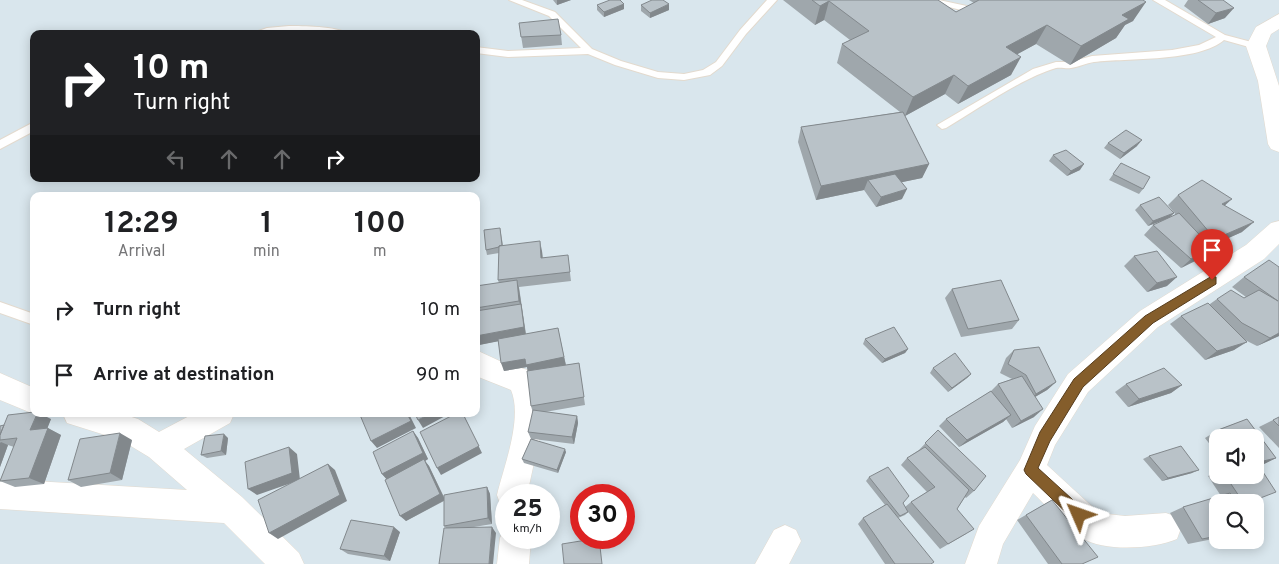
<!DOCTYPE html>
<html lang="en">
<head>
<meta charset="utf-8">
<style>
  :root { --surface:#fff; --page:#f2f2f2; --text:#202124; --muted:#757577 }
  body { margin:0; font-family:Overpass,sans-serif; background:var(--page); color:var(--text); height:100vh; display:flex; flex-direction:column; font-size:19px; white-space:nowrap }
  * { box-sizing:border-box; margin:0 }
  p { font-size:16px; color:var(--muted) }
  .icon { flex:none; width:28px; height:28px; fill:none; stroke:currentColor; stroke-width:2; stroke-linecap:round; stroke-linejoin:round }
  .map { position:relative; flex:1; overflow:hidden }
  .details { position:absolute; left:30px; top:192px; width:450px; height:225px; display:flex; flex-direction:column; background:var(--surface); border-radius:10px; box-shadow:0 2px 12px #0003 }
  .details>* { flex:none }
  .guide { position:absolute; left:30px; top:30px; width:450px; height:152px; border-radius:10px; box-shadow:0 2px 12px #0003; background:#202124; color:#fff; overflow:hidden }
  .tools { position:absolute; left:1209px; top:429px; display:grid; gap:10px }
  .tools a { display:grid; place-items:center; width:55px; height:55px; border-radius:10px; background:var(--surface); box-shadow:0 2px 12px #0003; font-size:25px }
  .speed { position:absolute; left:495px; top:484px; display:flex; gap:10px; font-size:25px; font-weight:700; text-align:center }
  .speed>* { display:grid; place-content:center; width:65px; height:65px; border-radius:50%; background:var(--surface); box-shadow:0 2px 12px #0003; line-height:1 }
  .speed small { font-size:12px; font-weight:400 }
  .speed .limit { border:8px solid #d22; background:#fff; color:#111 }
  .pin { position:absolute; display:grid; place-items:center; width:42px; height:42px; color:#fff; margin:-51px -21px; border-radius:50% 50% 50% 0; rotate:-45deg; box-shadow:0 0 5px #0007 }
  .pin .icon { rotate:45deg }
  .me { position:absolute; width:55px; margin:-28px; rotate:313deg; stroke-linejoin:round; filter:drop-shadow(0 0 4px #0008) }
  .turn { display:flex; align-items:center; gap:18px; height:105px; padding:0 20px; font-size:22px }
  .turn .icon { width:65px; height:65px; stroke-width:2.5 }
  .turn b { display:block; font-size:35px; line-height:42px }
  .lanes { display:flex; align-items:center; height:48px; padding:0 20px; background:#0003; justify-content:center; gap:25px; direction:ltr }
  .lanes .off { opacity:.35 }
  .eta { display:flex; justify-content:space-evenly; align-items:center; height:85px; text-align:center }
  .eta b { font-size:30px; font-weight:700; line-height:35px }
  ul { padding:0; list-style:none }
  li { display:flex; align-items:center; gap:15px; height:65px; padding:0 20px }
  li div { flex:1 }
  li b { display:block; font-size:19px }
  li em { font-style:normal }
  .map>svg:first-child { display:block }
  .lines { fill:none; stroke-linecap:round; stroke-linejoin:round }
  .service-casing { stroke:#e3dace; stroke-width:2 }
  .minor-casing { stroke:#e3dace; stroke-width:1 }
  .service { fill:#fff; fill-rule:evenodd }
  .minor { fill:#fff; fill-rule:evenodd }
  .wall { fill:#9fa7ac }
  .shaded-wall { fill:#82888c }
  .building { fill:#b9c2c8; stroke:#82888c }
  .route { fill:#845d2b; stroke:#563c1c }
</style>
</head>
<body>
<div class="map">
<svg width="1279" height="564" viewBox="0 0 1279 564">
  <rect width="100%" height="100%" fill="#d9e6ed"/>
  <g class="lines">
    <defs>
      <path id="service" d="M509 0H522L555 12 592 49 621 61 658 72 684 74 703 70 716 62 740 30 767 0H777L746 34 722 66 710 75 684 80 658 78 615 65 588 54 508 57 476 53V47L508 51 581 48 549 16Z
        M921 0H939L976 8 978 10 973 13Z
        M1153 0H1165L1225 35 1259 44 1261 46 1256 49 1224 40C1199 62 1127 58 1094 62 1086 63 1079 67 1071 68 1066 69 1062 67 1056 68 1022 78 978 109 946 128L942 129 937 125 1033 69 1056 62H1070L1092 56 1172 50 1199 45 1216 37Z
        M289 26C302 26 337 26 348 34L289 32 250 34 267 28Z
        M34 122V131L0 149V140Z
        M0 302 34 314V325L0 313Z"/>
      <path id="minor" d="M1279 14V29L1271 34 1266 46 1279 86V152L1271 149 1268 144 1258 81 1246 46 1256 27Z
        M1279 221V244L1264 259 1158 327 1088 392 1055 445 1047 465 1099 513 1125 516 1166 513 1177 517 1181 528 1177 539C1154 549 1104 552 1082 538 1065 528 1047 506 1033 493L1003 544 997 564H965L979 526 1020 460 1035 426 1068 374 1140 311 1246 245 1271 223Z
        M476 350 504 363 531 371 544 401 542 426 527 495H506V508L501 506 497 495C504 466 523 418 511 390L476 376Z
        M0 373 34 388V414L0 400Z
        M63 414H122L138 419 159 432 193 414H234L230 423 184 449 242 497 299 553 304 564H265L224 523 0 509V479L187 490 149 457 121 440 67 423Z
        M785 525 796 530 801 541 789 564H755L774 530Z
        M506 526V538H531L529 564H497L500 538Z"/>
    </defs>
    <use href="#service" class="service-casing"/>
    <use href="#minor" class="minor-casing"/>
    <use href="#service" class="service"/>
    <use href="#minor" class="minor"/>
  </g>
  <path class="wall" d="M553 0H571L557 5Z
    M783 0H938L956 12 974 3 969 0H1143L1133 21 1125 25 1116 38 1070 65 1036 44 1017 54 1011 75 958 104 945 94 905 116 929 164 922 178 902 182V199L876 207 864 190 816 200 798 142 801 127 900 112 837 63 842 44 850 40 824 20 815 25Z
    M1188 0H1223L1225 18 1208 24 1184 6Z
    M624 4V9L604 17 597 10V5Z
    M641 5 669 10 650 18 641 11Z
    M519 23 561 35 562 45 523 48Z
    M1108 143 1137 146 1120 159 1104 148Z
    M1053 155 1080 170 1067 176 1049 161Z
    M1121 163 1143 189 1139 194 1109 180Z
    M1178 195 1225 205 1242 232 1210 246 1201 258 1181 268 1144 235 1153 225 1166 219 1148 226 1135 210 1140 205 1174 213 1169 218 1176 215 1168 205Z
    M500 228 503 245 542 251 543 258 569 265 571 281 519 287 526 334 558 328 566 365 579 363 585 405 545 412 577 416 578 423 574 444 533 439 566 452 558 473 524 463 522 459 531 439 528 432 533 413 531 406 528 371 527 367 504 371 498 341 479 345 476 338V286L499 283 498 280 499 253 487 255 486 250Z
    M1134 256 1167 286 1147 292 1124 266Z
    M1279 267V336L1257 346 1245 340 1234 350 1205 360 1170 324 1181 316 1210 304 1217 299 1244 298 1246 297 1232 287 1244 277Z
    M952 289 1019 320 1012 329 961 337 945 298Z
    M865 339 908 349 905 353 882 363 863 344Z
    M1014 350 1056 382 1047 390 1035 397 1034 417 1012 428 1006 419 1003 422 959 447 939 426 946 419 991 391 998 384 1012 379 1000 373 1006 358Z
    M933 368 971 374 967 378 948 392 930 373Z
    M1126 384 1182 385 1171 393 1128 407 1115 392Z
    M1279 417V448L1259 427Z
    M51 419 47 428 61 435 44 484 15 487 0 481 14 447 8 445 0 467V426Z
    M1247 419 1276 458 1262 465 1255 466V438H1218V455L1205 438 1218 430Z
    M938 430 974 491 966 498 965 497 957 509 966 534 940 549 908 512 905 515 898 518 932 564H885L858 524 863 518 885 505 866 481 869 477 903 503 905 507 911 502 927 492 901 465 907 458 919 450Z
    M413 431 418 438 428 459 425 461 429 466 444 497 487 487 490 494 492 524 468 528 496 533 446 528 444 526V501L406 521 387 479 382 474Z
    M228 438 226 455 207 458 201 455Z
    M132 440 122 480 81 487 68 480Z
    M1149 456 1192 473 1162 481 1143 459Z
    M1218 472V475H1252L1250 502H1218V538L1188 544 1170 513 1183 507 1221 496 1208 476Z
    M1052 500 1082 564H1048L1017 520Z
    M400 532 390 561 348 554 340 549Z"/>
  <path class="shaded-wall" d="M557 0H571L557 5Z
    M829 1 824 20 815 25 820 6Z
    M1146 2 1133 21 1125 25 1116 38 1070 65 1081 46 1122 15Z
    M624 4V9L604 17V12Z
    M669 4V10L650 18V13Z
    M1234 8 1225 18 1208 24 1216 13Z
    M1047 25 1036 44 996 66 1006 47Z
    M1021 57 1011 75 958 104 968 86Z
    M954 75 945 94 905 116 913 97Z
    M1142 140 1137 146 1120 159 1124 153Z
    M929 164 922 178 874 188 868 180 864 190 816 200 821 186Z
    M1084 164 1080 170 1067 176 1071 171Z
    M907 189 902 199 876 207 881 197Z
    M1232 199 1221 209 1222 204Z
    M1174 213 1169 218 1148 226 1153 221Z
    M1254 222 1242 232 1204 249 1215 239Z
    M540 241 542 251 543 268 541 258Z
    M1212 248 1201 258 1181 268 1191 259Z
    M476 257 479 271 476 272Z
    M1177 277 1167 286 1147 292 1157 283Z
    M517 280 519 289 526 336 479 345 476 336 521 307 519 301Z
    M1279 333V336L1257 346 1270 338Z
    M1247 342 1234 350 1205 360 1217 351Z
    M908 349 905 353 882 363 885 359Z
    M564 357 566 366 528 373 527 367 504 371 501 363 525 359Z
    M971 374 967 378 948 392 952 388Z
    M1056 382 1047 390 1028 401 1036 394Z
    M1182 385 1171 393 1128 407 1139 399Z
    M1043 409 1034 417 1012 428 1021 421Z
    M37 414H41L51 419 44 437 30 430Z
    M407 414H409L416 428 377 448 371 441Z
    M430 414H449L423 428 418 420Z
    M463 414 482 453 441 475 437 468Z
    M1011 415 1003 422 959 447 967 440Z
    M577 416 578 423 574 444 572 437Z
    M48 428 61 435 44 484 29 478Z
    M413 431 418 438 428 459 425 461 429 466 445 500 406 521 400 516 388 481 382 474Z
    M120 433 132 440 122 480 110 473Z
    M224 434 228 438 226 455 221 451Z
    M1 442 8 445 0 467V443Z
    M289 447 297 454 300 480 257 495 248 489Z
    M565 449 566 452 558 473 557 470Z
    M1276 458 1262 465 1255 466V463Z
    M328 464 335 470 347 501 278 539 269 533Z
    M1199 470 1192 473 1162 481 1168 478Z
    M487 487 490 494 492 524 488 518Z
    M394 527 400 532 390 561 384 556Z
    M492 527 496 533 493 564H489Z"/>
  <path class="building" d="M610 0H620L624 4 604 12 597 5Z
    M652 0H663L669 4 650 13 641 5Z
    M812 0H938L956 12 979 0H1143L1146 2 1122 15 1129 19 1081 46 1047 25 1006 47 1021 57 968 86 954 75 913 97 842 44 869 31 829 1 820 6Z
    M1198 0H1223L1234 8 1216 13Z
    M558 19 561 35 521 37 519 23Z
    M903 112 929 164 821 186 801 127Z
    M1126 130 1142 140 1124 153 1108 143Z
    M1066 150 1084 164 1071 171 1053 155Z
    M1121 163 1150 177 1143 189 1113 174Z
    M895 174 907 189 881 197 868 180Z
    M1202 180 1232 199 1222 204 1254 222 1215 239 1178 195Z
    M1159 197 1174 213 1153 221 1140 205Z
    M1179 213 1212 248 1191 259 1153 225Z
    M500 228 502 245 499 246V247L486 250 484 230Z
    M540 241 541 258 568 255 570 272 498 280 499 246Z
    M1157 251 1177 277 1157 283 1134 256Z
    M1269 260 1279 267V333L1270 338 1242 323 1217 299 1231 290 1244 298 1259 290 1278 301 1244 277Z
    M517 280 519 301 476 308V286Z
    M1001 280 1019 320 968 329 952 289Z
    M1208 303 1247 342 1217 351 1181 316Z
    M521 304 524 327 476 336V311Z
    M894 327 908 349 885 359 865 339Z
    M558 328 564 357 526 365 525 359 501 363 498 339Z
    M1039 347 1056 382 1036 394 1026 375 1008 364 1014 350Z
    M955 353 971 374 952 388 933 368Z
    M579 363 584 397 531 406 527 371Z
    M1164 368 1182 385 1139 399 1126 384Z
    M1022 376 1043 409 1021 421 998 384Z
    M991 391 1011 415 967 440 946 419Z
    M533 410 577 416 572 437 528 432Z
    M34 412V414H37L30 430 48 428 29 478 0 481 17 438 0 440V435L8 415Z
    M362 414H407L411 421 371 441 360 415Z
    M415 414H430L418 420Z
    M455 414H463L479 446 437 468 420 432Z
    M1279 417V426L1273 420Z
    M1247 419 1276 458 1255 463V438H1223L1218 430Z
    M4 425 0 435V426Z
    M938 430 986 476 974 491 925 443Z
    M413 431 423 453 382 474 373 452Z
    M120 433 110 473 68 480 80 439Z
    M224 434 221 451 201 455 205 436Z
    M531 439 565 449 557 470 522 459Z
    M1181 446 1199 470 1168 478 1149 456Z
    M289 447 292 473 248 489 245 462Z
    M925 447 969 490 957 509 974 529 948 544 911 502 935 487 907 458Z
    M424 459 440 494 400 516 385 480Z
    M328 464 340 495 269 533 258 500Z
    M888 467 909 496 903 503 908 512 900 516 869 477Z
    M1263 472 1276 492 1250 502H1243L1225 475H1255V474Z
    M487 487 488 518 444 526V495Z
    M1230 493 1238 502H1218V536L1202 539 1183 507Z
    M1052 500 1098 557 1082 564H1062L1026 515Z
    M887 504 934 562 931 564H895L863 518Z
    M351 520 394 527 384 556 340 549Z
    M492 527 489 564H439L444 528Z
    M599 538 602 564H564L562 544Z"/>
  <path class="route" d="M1212 276 1216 277V284L1153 323 1083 387 1050 441 1038 468 1084 510 1086 515 1084 520 1079 522 1074 520 1026 474 1024 470 1040 432 1074 379 1145 316Z"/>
</svg>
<div class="tools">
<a><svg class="icon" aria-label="sound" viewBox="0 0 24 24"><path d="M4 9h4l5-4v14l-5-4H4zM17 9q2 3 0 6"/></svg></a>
<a><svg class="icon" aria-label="search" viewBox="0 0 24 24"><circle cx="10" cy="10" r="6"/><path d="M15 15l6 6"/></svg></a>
</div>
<div class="speed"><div>25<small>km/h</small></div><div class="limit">30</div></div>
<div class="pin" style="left:1212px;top:280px;background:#d93025"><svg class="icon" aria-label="arrive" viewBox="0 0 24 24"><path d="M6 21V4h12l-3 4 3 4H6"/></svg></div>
<svg class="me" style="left:1079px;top:515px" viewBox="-20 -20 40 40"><path d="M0-17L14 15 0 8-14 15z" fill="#845d2b" stroke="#fff" stroke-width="4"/></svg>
<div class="guide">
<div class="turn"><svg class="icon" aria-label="right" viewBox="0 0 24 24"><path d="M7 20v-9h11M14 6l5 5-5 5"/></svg><div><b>10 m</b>Turn right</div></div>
<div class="lanes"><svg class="icon off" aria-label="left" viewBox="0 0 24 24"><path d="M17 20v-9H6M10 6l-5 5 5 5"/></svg><svg class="icon off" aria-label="ahead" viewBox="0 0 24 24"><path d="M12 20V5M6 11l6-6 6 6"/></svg><svg class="icon off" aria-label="ahead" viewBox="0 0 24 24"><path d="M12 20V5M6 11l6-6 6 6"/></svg><svg class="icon" aria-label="right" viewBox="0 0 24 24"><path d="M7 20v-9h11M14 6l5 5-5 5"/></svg></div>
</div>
<section class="details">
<div class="eta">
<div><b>12:29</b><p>Arrival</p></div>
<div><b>1</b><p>min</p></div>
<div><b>100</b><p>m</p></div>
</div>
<ul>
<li><svg class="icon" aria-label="right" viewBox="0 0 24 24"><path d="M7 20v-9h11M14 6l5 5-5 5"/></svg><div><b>Turn right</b></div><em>10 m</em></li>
<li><svg class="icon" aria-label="arrive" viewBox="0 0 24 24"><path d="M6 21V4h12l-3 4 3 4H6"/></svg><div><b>Arrive at destination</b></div><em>90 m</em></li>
</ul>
</section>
</div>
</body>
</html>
